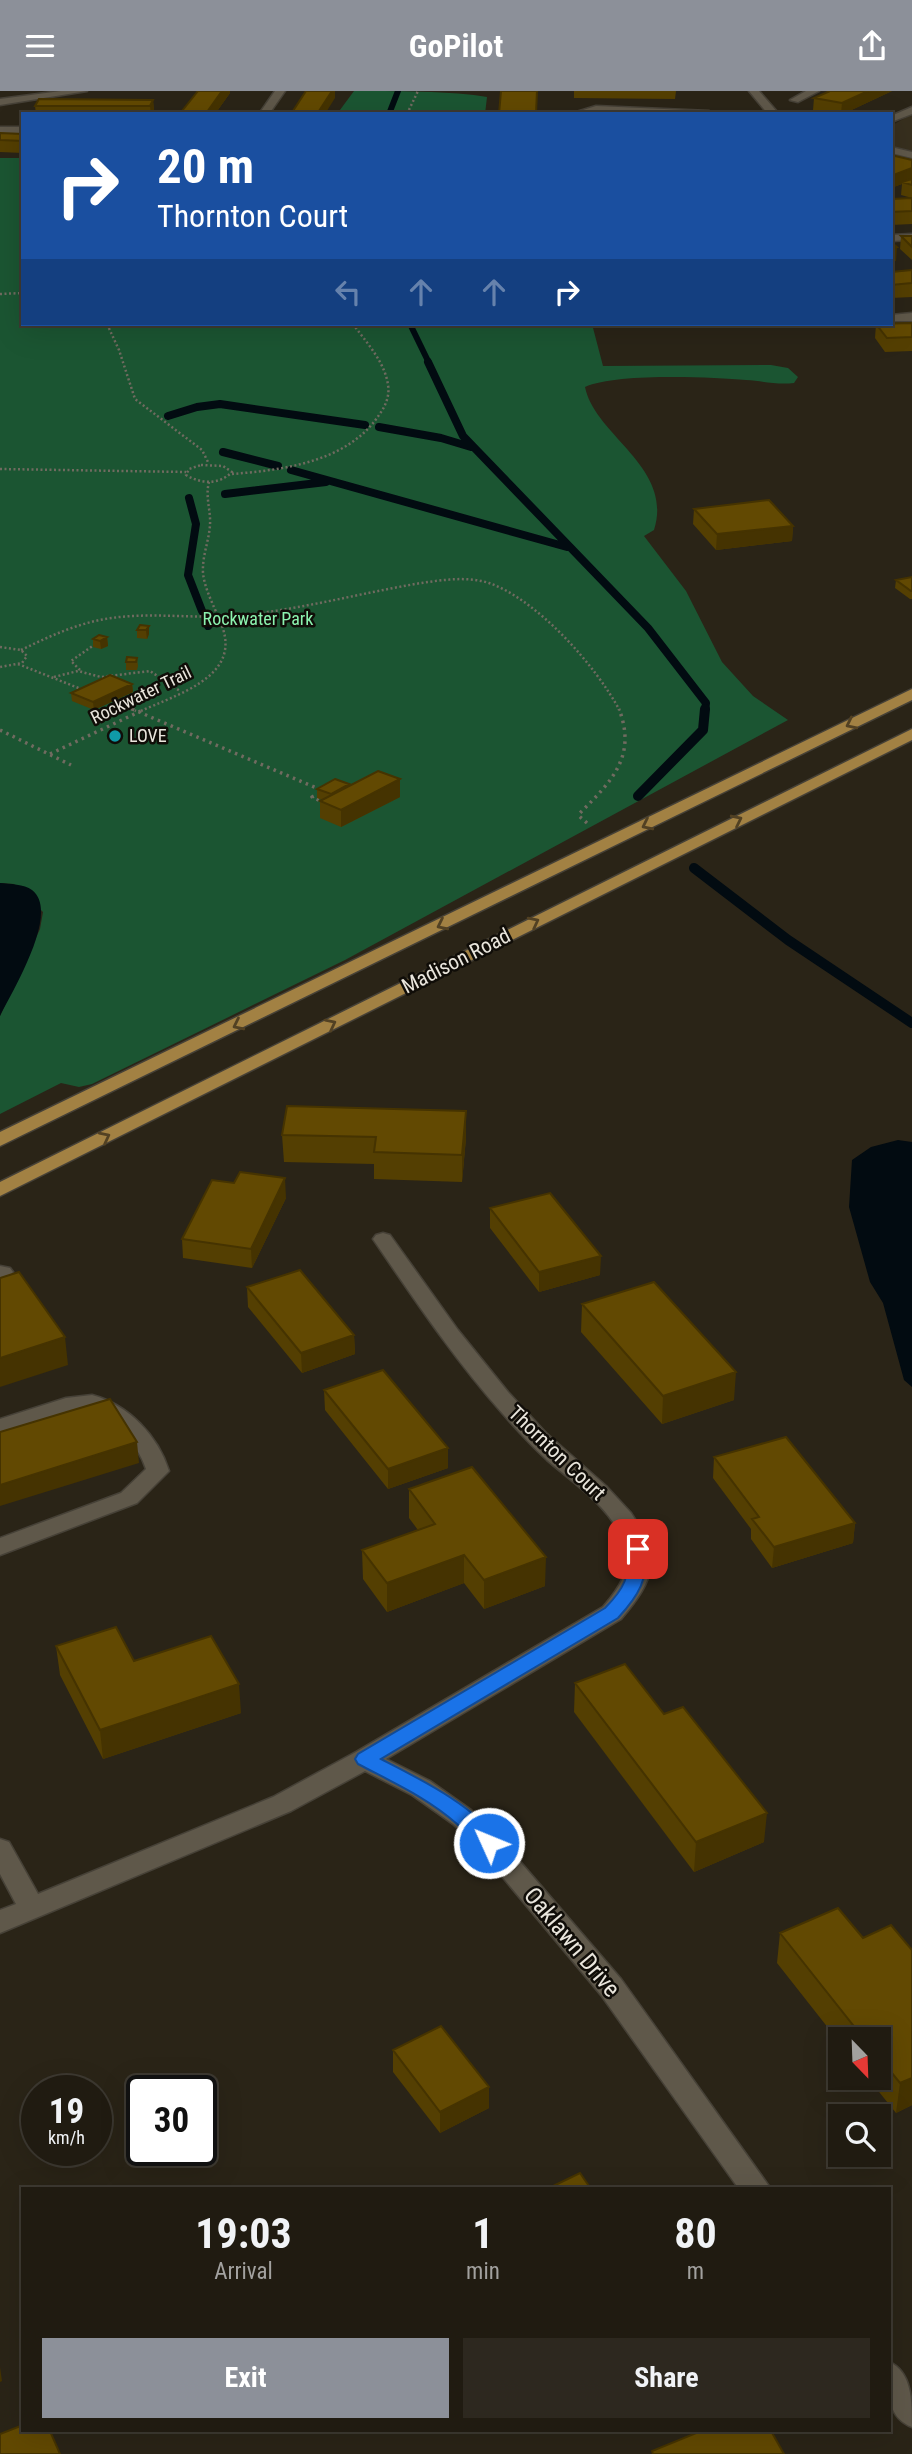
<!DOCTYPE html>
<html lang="en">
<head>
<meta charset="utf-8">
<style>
  :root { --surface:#201b11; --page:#2d281f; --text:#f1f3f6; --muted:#a2a19f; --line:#3d3931; --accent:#8c9099 }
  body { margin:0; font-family:"Roboto Condensed",sans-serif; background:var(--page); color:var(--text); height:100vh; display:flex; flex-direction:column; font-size:26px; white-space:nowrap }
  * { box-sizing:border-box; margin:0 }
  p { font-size:23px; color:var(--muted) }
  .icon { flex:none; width:38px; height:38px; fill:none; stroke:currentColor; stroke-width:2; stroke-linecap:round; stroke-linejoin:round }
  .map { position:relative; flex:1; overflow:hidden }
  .details { position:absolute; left:21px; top:2096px; width:870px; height:245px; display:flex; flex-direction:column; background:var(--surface); border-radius:0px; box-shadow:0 7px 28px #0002,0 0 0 2px var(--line) }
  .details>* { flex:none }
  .hud { position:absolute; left:21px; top:21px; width:872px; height:214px; border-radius:0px; box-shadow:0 7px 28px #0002,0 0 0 2px var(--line); background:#1a4fa0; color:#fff; overflow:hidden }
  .needle { width:46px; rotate:157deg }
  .controls { position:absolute; left:828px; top:1936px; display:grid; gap:14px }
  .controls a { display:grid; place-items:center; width:63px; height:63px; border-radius:0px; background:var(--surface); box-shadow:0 7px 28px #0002,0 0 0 2px var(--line); font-size:35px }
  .speed { position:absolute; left:21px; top:1984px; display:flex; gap:14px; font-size:35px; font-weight:700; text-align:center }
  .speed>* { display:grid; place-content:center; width:91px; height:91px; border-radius:50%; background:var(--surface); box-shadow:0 7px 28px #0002,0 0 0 2px var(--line); line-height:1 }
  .speed small { font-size:18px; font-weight:400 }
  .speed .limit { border:4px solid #111; border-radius:10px; background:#fff; color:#111 }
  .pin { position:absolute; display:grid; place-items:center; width:60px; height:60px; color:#fff; margin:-30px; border-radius:14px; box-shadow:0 4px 10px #0006 }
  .me { position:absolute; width:77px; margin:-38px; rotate:314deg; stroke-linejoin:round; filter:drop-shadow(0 0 5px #0008) }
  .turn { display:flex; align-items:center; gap:24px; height:147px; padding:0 21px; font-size:32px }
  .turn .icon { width:91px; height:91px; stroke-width:2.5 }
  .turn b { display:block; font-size:49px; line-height:60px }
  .lanes { display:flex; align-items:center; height:66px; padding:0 21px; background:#0003; justify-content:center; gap:35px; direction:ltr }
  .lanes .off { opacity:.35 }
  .eta { display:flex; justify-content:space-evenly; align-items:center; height:119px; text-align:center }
  .eta b { font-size:42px; font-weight:700; line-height:49px }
  .cta { display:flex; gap:14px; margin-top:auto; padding:14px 21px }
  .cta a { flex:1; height:80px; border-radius:0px; background:var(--accent); color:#fff; font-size:28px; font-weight:700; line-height:80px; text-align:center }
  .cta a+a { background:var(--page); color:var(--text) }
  header { display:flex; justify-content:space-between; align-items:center; height:91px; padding:0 21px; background:var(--accent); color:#fff; font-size:32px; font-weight:700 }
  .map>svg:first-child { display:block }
  .commercial { fill:#372f1e }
  .green { fill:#1b5532 }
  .water { fill:#020b11 }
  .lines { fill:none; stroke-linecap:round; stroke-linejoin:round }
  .stream-far2 { stroke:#020b11; stroke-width:6 }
  .stream-far1 { stroke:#020b11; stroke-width:8 }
  .stream { stroke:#020b11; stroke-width:10 }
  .minor-casing { stroke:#464137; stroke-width:3 }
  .major-casing { stroke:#464137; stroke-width:3 }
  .path-far1 { stroke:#706b60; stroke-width:2.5; stroke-dasharray:2 2.5; stroke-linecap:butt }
  .path { stroke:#706b60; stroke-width:3.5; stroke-dasharray:2.5 4.5; stroke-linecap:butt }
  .minor { fill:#5f584a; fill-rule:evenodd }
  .major { fill:#a28143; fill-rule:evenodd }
  .wall { fill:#543f02 }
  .shaded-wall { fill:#453301 }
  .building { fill:#624902; stroke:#453301; stroke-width:2 }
  .oneway { stroke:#524123 }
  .route { fill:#1a73e8; stroke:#114b97; stroke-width:2 }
  .culture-dot { fill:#0f9aa8; stroke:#100d08; stroke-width:2.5 }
  .labels { text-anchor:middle; stroke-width:5; stroke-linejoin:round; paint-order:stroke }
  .far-park-label { font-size:18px; fill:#8cf3af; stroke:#100d08 }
  .far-street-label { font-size:18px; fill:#eae6dd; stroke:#100d08 }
  .far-poi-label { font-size:18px; fill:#eae6dd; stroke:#100d08; text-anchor:start }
  .street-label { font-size:21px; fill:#eae6dd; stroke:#100d08 }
  .near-street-label { font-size:24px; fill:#eae6dd; stroke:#100d08 }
</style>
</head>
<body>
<header><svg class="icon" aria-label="menu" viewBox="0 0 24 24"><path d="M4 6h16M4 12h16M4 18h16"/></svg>GoPilot<svg class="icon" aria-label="share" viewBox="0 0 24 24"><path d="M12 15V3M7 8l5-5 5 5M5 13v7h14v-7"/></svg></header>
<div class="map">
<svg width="912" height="2363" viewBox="0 0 912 2363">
  <rect width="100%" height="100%" fill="#2a2417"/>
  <path class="commercial" d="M912 23V60L891 55V35Z"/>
  <path class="green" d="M354 0C389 0 456 0 487 6L485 23H337Z
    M0 67H23V233H592L603 275 771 274 788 277 798 286 794 292C777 294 763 290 746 289 710 286 616 282 585 296 595 345 674 376 654 439L644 445 686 500 722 571 753 605 788 629 345 869 92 993 79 996 61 992 0 1023V925L40 838 43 821 14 793 0 792Z"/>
  <path class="water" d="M0 792C10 793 24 793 32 799 61 821 12 900 0 925Z
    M898 1049 912 1051V1296L904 1289 883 1212 870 1191 849 1116 852 1069 871 1056Z"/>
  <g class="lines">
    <path class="stream-far2" d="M389 23 398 0
      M410 233 429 272"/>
    <path class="stream-far1" d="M428 271 463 345 648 537 706 612 705 620
      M168 325 197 316 220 313 365 334
      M379 336 441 347 471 356
      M223 361 278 375
      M291 379 567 456
      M225 403 326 391
      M189 407 196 433 188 484 202 520
      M207 531 208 535"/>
    <path class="stream" d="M638 705 703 639 705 618
      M694 777 788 849 912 932"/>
    <defs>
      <path id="minor" d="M61 0H87L0 14V8Z
        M275 0H285L269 23H259Z
        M749 0H759L779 23H768Z
        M806 0H819L798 11 790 9Z
        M596 15 709 20 714 23H570Z
        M912 16V23L891 31V25Z
        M0 36H23V42H0Z
        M891 56 912 61V67L891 62Z
        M912 143V149L891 150V144Z
        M912 222V230H891V224Z
        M383 1142 390 1144 458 1239 508 1301 546 1342 606 1395 631 1422C661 1467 656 1487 621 1528L386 1668 430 1690 471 1719 498 1745 621 1888 771 2098H739L601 1904 480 1759 453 1733 412 1704 365 1680 291 1720 0 1842V1819L16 1813 0 1783V1748L9 1751 38 1803 273 1706 356 1661 603 1516C618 1499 633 1478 625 1454 613 1418 575 1393 547 1369 531 1354 517 1339 503 1323 454 1268 414 1208 373 1148L376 1144Z
        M0 1175 10 1177 13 1181 7 1187 0 1189Z
        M92 1304C129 1314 158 1345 169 1380L137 1412 0 1464V1447L121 1402 146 1378C141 1363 134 1354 123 1341 85 1300 44 1332 0 1343V1328L66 1307Z
        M889 2271C912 2281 912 2310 912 2336 884 2325 889 2296 889 2271Z"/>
      <path id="major" d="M912 598V609L0 1055V1041Z
        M912 638V649L0 1105V1091Z"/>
    </defs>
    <use href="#minor" class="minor-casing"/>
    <use href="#major" class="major-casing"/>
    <path class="path-far1" d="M407 23 418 0
      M0 203 23 202
      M107 233 119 259 135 308 202 359 209 373
      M201 374 223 375 232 381C219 394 201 393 186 384L189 378Z
      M0 378 186 381
      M232 383C283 379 348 371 379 324 385 316 390 305 388 294 385 271 366 251 353 233
      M0 556 21 559 27 565 22 572 0 576
      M21 559C48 546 76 533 105 528 151 520 197 529 243 524 303 518 361 502 421 492 443 489 467 485 489 492 538 509 596 575 620 620
      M18 573 86 600
      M80 579 71 570 94 554
      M54 586 78 580 101 586 150 580 180 600
      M110 609 136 620
      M141 620C175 604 239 587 223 538 217 520 205 501 203 482 202 465 209 450 210 434 211 419 205 406 209 391"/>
    <path class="path" d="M132 618 321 699
      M0 639 71 674
      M50 663 145 618
      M320 702 312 706 325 712
      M587 732 579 725 580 722C612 690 637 665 619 618"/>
    <use href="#minor" class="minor"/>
    <use href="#major" class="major"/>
  </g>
  <path class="wall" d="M198 0H230V2L215 23H182V20Z
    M574 0H676L675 8 574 7Z
    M892 0 843 23H835L813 19 814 7Z
    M153 9 154 20 153 23H36L35 15Z
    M0 42 23 43V62L0 61Z
    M912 69V107L901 104 902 93 891 97Z
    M912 107V133L891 134V108Z
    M901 145H912V169L900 158Z
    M912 179V206L891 207V181Z
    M912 232V260L885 261 875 247 876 233Z
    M694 418 793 435 792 450 716 459 693 433Z
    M912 486V508H910L895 497 896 489Z
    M149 535V543L147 548 137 547V539Z
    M107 546 108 555 101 558 93 556V548Z
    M137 567 138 575 137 579H126V571Z
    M132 593 133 601 94 619 72 610 71 602Z
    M400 688V706L341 736 320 727V710L322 709 317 707V698L349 693V695Z
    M466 1020V1047L462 1091 374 1088V1073L284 1071 282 1044Z
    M234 1092 286 1107 252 1177 183 1167 182 1148Z
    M490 1117 600 1184 539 1201 490 1137Z
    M247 1196 354 1244 355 1263 302 1282 248 1216Z
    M582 1213 734 1309 662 1333 581 1241Z
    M324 1299 448 1377 388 1398 325 1319Z
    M714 1366 855 1432 853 1452 772 1477 751 1448V1438L713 1387Z
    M409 1398 545 1495 484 1518 464 1492 387 1521 363 1488 362 1459 418 1439 409 1427Z
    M56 1555 134 1570 241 1622 103 1668 60 1584Z
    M575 1592 764 1751 694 1781 574 1621Z
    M780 1842 863 1847 912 1859V2014L896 2022 867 1986H878V1948H840V1952L777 1872Z
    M393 1959 489 1996V2017L440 2042 393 1981Z"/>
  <path class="shaded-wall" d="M222 0H230V2L215 23H207V21Z
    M332 0H335V7L325 23H317Z
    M868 0H892L843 23H841L842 12Z
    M153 9 154 20 153 23H151L150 15Z
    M912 77V89L902 91V93L891 97V85Z
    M897 156 896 170H891V157Z
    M793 435 792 450 716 459 717 443Z
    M149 535V543L147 548 146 539Z
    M107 546 108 555 101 558 100 550Z
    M132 593 133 601 94 619 93 611Z
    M400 688V706L341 736V719Z
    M466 1020V1047L462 1091V1064Z
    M285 1087 286 1107 252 1177 251 1158Z
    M601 1165 600 1184 539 1201V1181Z
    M354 1244 355 1263 302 1282 301 1262Z
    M65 1246 68 1274 0 1296V1267Z
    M736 1281 734 1309 662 1333 663 1305Z
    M137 1351 139 1372 0 1415V1394Z
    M448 1357V1377L388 1398V1378Z
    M855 1432 853 1452 772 1477 774 1456Z
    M464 1464V1492L387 1521V1492Z
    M546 1466 545 1495 484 1518V1489Z
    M239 1593 241 1622 103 1668 100 1639Z
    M767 1722 764 1751 694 1781 696 1751Z
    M912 1987V2014L896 2022 900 1992Z
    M489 1996V2017L440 2042V2021Z
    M0 2276 2 2290 0 2291Z"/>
  <path class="building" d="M198 0H222L207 21 182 20Z
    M306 0H332L317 23H291Z
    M501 0H537L536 23H499Z
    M830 0H868L842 12 814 7Z
    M39 8 153 9 150 15H35Z
    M0 42 23 43V50L0 49Z
    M891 64 912 69V77L891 85Z
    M912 88V94L902 91Z
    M912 107V120L891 121V108Z
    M901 145H912V156Z
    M891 151 897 156 891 157Z
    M912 179V192L891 194V181Z
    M912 232V246L887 247 876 233Z
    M769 409 793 435 717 443 694 418Z
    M912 486V500H911L896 489Z
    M140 534 149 535 146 539H137Z
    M99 544 107 546 100 550 93 548Z
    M127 566 137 567 136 571H126Z
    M110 584 132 593 93 611 71 602Z
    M378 680 400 688 341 719 320 710Z
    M335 688 349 693 331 703 317 698Z
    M287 1015 466 1020 462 1064 374 1061 376 1046 282 1044Z
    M240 1081 285 1087 251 1158 182 1148 212 1089 234 1092Z
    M550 1102 601 1165 539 1181 490 1117Z
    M300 1179 354 1244 301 1262 247 1196Z
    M19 1181 65 1246 0 1267V1187Z
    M654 1191 736 1281 663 1305 582 1213Z
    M383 1279 448 1357 388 1378 324 1299Z
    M110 1308 137 1351 0 1394V1341Z
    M786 1346 855 1432 774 1456 752 1428 759 1426 714 1366Z
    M472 1376 546 1466 484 1489 464 1464 387 1492 362 1459 435 1433 409 1398Z
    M116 1536 134 1570 211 1545 239 1593 100 1639 56 1555Z
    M625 1573 664 1623 683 1616 767 1722 696 1751 575 1592Z
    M838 1817 863 1847 891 1834 912 1859V1987L900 1992 878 1965V1948H864L780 1842Z
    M441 1935 489 1996 440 2021 393 1959Z
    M580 2082 591 2098H547Z
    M23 2334V2340H50L60 2363H0V2343Z
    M701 2340H771L784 2363H653L652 2360Z"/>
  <defs><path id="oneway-chevron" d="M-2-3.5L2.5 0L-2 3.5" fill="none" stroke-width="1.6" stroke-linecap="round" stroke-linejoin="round" transform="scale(1.75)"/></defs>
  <g class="oneway">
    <use href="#oneway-chevron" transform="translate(851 633) rotate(154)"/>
    <use href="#oneway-chevron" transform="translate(737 729) rotate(-26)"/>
    <use href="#oneway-chevron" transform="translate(647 734) rotate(154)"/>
    <use href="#oneway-chevron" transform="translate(534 831) rotate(-27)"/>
    <use href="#oneway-chevron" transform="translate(442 834) rotate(154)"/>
    <use href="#oneway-chevron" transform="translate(331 933) rotate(-27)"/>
    <use href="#oneway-chevron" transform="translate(238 934) rotate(154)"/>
    <use href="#oneway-chevron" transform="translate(105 1046) rotate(-27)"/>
  </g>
  <path class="route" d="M638 1451 647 1458C647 1489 640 1503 618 1527L381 1668C416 1686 480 1717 499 1752L496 1757C479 1762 468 1743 457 1733 428 1707 392 1691 358 1673L355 1668 358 1663 605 1517C625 1497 629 1486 629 1458Z"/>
  <circle class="culture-dot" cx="115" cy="645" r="7"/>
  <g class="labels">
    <g class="far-park-label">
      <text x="258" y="534">Rockwater Park</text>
    </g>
    <g class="far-street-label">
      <text transform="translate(141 604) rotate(-26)" y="6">Rockwater Trail</text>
    </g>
    <g class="far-poi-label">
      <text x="129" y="651">LOVE</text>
    </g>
    <g class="street-label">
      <text transform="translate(456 870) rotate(-27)" y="7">Madison Road</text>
      <text transform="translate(557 1362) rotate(44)" y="7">Thornton Court</text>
    </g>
    <g class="near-street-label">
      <text transform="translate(572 1851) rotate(50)" y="8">Oaklawn Drive</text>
    </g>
  </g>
</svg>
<div class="controls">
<a><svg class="needle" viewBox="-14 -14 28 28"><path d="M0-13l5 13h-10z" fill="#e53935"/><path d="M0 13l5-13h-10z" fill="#a2a19f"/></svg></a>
<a><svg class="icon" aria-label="search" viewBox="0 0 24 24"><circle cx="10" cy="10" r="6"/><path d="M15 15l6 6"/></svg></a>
</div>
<div class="speed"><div>19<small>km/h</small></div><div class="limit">30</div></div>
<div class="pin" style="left:638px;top:1458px;background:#d93025"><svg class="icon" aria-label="arrive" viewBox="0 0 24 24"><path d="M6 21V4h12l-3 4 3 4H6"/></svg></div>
<svg class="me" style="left:489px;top:1752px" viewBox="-20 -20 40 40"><circle r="17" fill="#1a73e8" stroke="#fff" stroke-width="3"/><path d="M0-11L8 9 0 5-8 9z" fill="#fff"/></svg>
<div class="hud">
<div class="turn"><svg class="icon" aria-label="right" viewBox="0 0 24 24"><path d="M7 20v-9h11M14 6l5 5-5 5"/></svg><div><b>20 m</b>Thornton Court</div></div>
<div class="lanes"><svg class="icon off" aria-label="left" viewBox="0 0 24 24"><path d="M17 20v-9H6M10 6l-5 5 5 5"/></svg><svg class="icon off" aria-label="ahead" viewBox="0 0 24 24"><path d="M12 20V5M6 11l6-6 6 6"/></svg><svg class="icon off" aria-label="ahead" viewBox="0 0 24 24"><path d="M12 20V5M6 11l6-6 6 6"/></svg><svg class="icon" aria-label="right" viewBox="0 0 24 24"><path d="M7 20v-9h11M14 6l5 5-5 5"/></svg></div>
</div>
<section class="details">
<div class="eta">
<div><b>19:03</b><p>Arrival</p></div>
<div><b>1</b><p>min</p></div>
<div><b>80</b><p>m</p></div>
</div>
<div class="cta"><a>Exit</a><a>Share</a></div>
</section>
</div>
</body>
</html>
